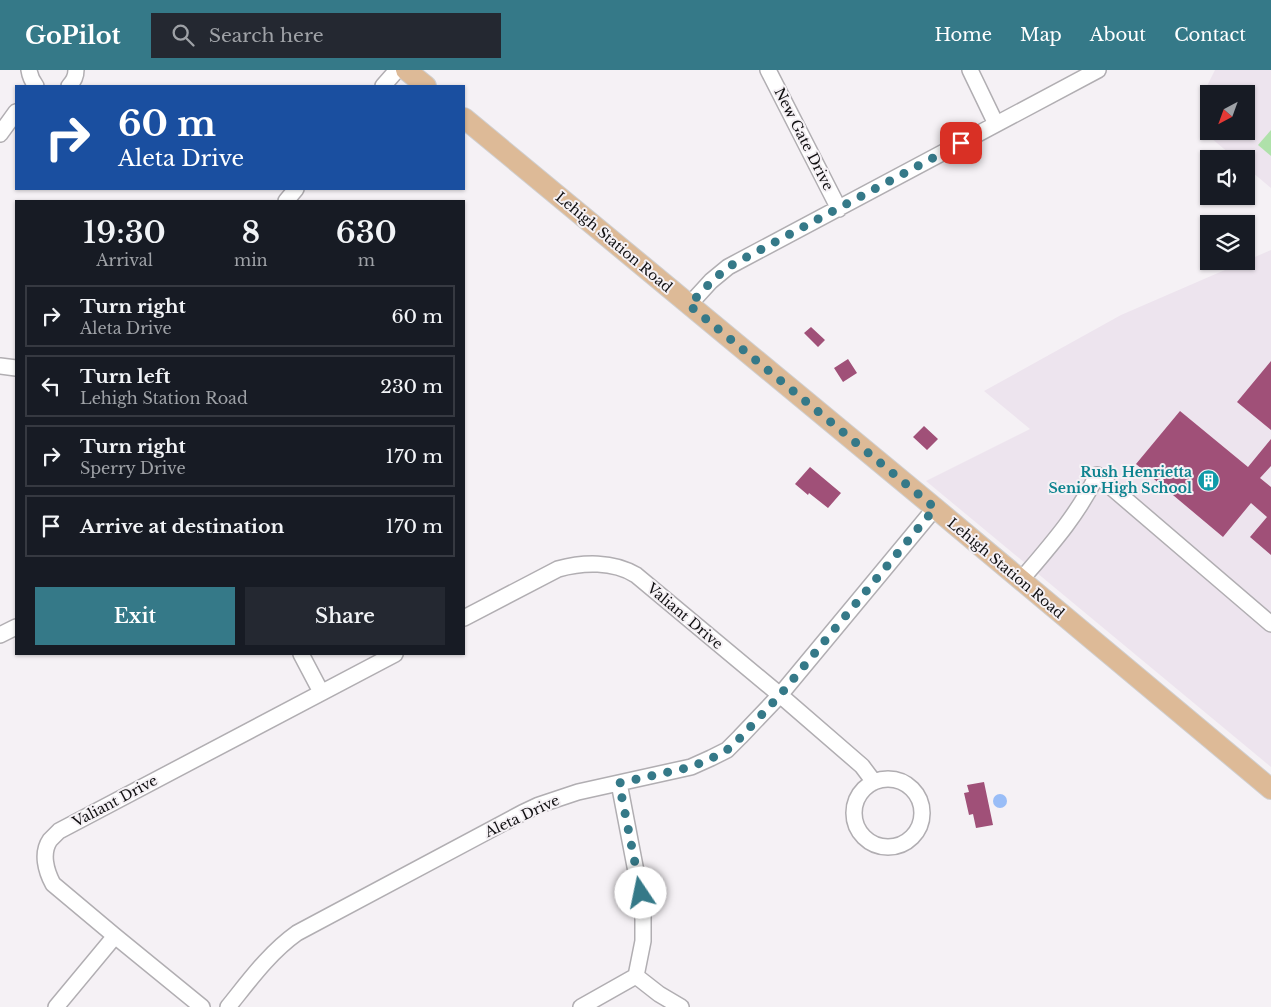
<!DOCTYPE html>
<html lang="en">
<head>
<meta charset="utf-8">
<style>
  :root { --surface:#171b24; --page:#242831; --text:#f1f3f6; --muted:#9ea1a6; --line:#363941; --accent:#357988 }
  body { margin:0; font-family:"Libre Baskerville",serif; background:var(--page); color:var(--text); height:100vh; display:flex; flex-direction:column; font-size:19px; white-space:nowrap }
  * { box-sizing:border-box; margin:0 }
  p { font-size:16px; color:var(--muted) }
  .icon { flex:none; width:28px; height:28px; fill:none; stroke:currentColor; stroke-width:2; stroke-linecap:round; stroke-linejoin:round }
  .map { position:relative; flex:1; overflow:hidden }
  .side { position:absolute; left:15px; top:130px; width:450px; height:455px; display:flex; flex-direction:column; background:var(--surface); border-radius:0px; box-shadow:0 1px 4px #0004 }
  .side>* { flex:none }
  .guide { position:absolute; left:15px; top:15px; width:450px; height:105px; border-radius:0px; box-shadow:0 1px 4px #0004; background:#1a4fa0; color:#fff; overflow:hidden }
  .needle { width:32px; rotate:221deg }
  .buttons { position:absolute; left:1200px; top:15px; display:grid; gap:10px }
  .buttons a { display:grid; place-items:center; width:55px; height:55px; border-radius:0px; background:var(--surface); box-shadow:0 1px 4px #0004; font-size:25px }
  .pin { position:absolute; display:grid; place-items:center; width:42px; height:42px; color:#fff; margin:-21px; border-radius:10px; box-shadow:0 2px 8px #0006 }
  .me { position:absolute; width:55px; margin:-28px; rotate:349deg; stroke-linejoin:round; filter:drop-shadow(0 0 4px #0008) }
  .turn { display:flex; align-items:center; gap:18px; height:105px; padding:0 20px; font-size:22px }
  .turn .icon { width:65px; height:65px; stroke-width:2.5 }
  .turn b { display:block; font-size:35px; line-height:42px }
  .eta { display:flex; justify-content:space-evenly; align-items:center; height:85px; text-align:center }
  .eta b { font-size:30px; font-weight:600; line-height:35px }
  .action { display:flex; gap:10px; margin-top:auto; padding:10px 20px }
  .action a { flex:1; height:58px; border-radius:0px; background:var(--accent); color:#fff; font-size:20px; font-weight:600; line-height:58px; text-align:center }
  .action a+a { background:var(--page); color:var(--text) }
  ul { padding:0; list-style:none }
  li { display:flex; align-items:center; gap:15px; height:62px; margin:0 10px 8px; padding:0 10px; border:2px solid var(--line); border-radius:0px }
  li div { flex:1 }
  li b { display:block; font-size:19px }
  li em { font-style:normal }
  header { display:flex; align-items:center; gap:30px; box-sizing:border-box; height:70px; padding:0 25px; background:var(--accent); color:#fff }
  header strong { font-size:24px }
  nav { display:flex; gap:28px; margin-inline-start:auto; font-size:18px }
  .search { width:350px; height:45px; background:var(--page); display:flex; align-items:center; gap:12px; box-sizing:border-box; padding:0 18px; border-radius:0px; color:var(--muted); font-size:19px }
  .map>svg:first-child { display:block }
  .built { fill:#ede4ee }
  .green { fill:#afe1aa }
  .water { fill:#99bdf7 }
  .building { fill:#a05078 }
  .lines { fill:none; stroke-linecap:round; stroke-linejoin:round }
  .minor-casing { stroke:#b1aeb2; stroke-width:18 }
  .major-casing { stroke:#cfcfd0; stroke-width:22 }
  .minor { stroke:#fff; stroke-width:15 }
  .major { stroke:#ddba97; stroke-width:20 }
  .route { stroke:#357988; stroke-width:9; stroke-dasharray:0 16.2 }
  .labels { text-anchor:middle; stroke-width:4; stroke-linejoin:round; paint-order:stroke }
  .street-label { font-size:14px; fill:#111012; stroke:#f5f1f5 }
  .culture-label { font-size:14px; font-weight:bold; fill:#0d838f; stroke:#f5f1f5; text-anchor:end }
</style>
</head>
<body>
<header>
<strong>GoPilot</strong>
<div class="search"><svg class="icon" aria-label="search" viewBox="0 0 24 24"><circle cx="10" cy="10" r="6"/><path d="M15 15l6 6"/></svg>Search here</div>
<nav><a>Home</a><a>Map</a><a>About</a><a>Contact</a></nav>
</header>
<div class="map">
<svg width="1271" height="937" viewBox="0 0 1271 937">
  <rect width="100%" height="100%" fill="#f5f1f5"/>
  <path class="built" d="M1215 0H1271V118L1246 97V89H1236L1211 68V61H1246V24H1209V40L1200 30Z
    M1271 180V697L926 411 1030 359 984 321 1121 245Z"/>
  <path class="green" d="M1271 60V86L1258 75Z"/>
  <path class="water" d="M993 731a7 7 0 1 1 14 0a7 7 0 1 1-14 0Z"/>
  <path class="building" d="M811 257 825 270 818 277 804 263Z
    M848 289 857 303 843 312 834 298Z
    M1271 291V360L1237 332Z
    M1180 341 1248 397 1271 369V396L1260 408 1271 417V485L1250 467 1267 447 1251 433 1223 467 1136 394Z
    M924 356 938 369 927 380 913 367Z
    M810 397 841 423 828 438 809 423 808 425 795 414Z
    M984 712 993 755 976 758 973 744 969 745 964 723 969 722 967 715Z"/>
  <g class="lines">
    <defs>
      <path id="minor" d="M29 0C30 7 32 11 36 16
        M768 0 839 139
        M970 0 996 54
        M69 16C74 11 76 7 76 0
        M383 16 397 0
        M0 64 16 42
        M286 131 296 119
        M689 235 711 211 728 197 1098 0
        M0 296 16 298
        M1021 510C1049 477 1078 445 1097 405L1271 554
        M464 548 558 499C583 492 613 491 636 505L780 625 862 696 874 712
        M0 565 16 557
        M301 584 321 622
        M854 743a34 34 0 1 1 68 0a34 34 0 1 1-68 0Z
        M619 713 643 838V871L636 906
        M636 906 659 924 681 937
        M56 937 115 866
        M202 937 115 866 53 814C46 801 41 783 50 770 53 767 56 764 59 761L395 584
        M228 937C249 911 269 883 297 863L522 743 539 735 578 722 691 697 711 688 727 680 740 667 780 625 935 438
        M581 937 636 906"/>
      <path id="major" d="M406 0 426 16
        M464 48 935 438 1271 719"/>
    </defs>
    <use href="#minor" class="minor-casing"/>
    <use href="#major" class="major-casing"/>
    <use href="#minor" class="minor"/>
    <use href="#major" class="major"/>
  </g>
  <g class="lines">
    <path class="route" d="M641 823 619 713 691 697 712 688 727 680 740 668 780 625 935 438 689 235 711 212 728 197 961 73"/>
  </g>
  <defs>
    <symbol id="building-disc" viewBox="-11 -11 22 22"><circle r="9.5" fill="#0f9aa8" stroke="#f5f1f5"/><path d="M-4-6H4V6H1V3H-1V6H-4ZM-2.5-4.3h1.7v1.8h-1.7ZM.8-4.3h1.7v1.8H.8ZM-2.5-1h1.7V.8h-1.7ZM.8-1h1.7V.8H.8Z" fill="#fff"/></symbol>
  </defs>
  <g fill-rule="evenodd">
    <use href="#building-disc" x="1196" y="398" width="25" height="25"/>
  </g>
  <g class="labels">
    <g class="street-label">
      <text transform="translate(804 69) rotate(63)" y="5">New Gate Drive</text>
      <text transform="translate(614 172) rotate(40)" y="5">Lehigh Station Road</text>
      <text transform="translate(1006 498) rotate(40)" y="5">Lehigh Station Road</text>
      <text transform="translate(685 546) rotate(40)" y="5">Valiant Drive</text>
      <text transform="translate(115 731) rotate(-28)" y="5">Valiant Drive</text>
      <text transform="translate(522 746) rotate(-25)" y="5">Aleta Drive</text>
    </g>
    <g class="culture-label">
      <text x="1192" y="407">Rush Henrietta<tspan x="1192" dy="16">Senior High School</tspan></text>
    </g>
  </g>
</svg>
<div class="buttons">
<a><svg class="needle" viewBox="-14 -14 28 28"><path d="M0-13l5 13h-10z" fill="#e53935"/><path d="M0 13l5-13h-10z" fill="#9ea1a6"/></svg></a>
<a><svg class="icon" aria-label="sound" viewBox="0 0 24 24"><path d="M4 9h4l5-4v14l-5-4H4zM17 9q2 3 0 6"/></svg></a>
<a><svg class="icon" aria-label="layers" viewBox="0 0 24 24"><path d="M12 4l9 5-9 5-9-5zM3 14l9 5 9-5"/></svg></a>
</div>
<div class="pin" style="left:961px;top:73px;background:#d93025"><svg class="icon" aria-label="arrive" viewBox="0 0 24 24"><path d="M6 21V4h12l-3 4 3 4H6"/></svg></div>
<svg class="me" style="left:641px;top:823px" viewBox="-20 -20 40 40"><circle r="19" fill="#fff"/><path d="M0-13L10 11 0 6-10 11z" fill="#357988"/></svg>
<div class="guide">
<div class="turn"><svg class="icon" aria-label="right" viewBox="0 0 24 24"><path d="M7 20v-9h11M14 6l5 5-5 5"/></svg><div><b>60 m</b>Aleta Drive</div></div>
</div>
<section class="side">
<div class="eta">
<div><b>19:30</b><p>Arrival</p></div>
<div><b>8</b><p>min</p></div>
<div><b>630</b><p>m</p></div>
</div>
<ul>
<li><svg class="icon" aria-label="right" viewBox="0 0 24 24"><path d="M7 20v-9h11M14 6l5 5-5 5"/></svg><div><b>Turn right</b><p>Aleta Drive</p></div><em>60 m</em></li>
<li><svg class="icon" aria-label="left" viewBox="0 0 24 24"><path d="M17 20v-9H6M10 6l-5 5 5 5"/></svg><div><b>Turn left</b><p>Lehigh Station Road</p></div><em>230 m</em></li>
<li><svg class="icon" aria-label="right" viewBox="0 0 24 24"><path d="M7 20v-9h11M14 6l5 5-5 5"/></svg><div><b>Turn right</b><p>Sperry Drive</p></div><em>170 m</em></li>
<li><svg class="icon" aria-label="arrive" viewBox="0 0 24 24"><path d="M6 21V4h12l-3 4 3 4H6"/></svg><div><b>Arrive at destination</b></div><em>170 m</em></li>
</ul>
<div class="action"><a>Exit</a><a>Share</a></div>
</section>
</div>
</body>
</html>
